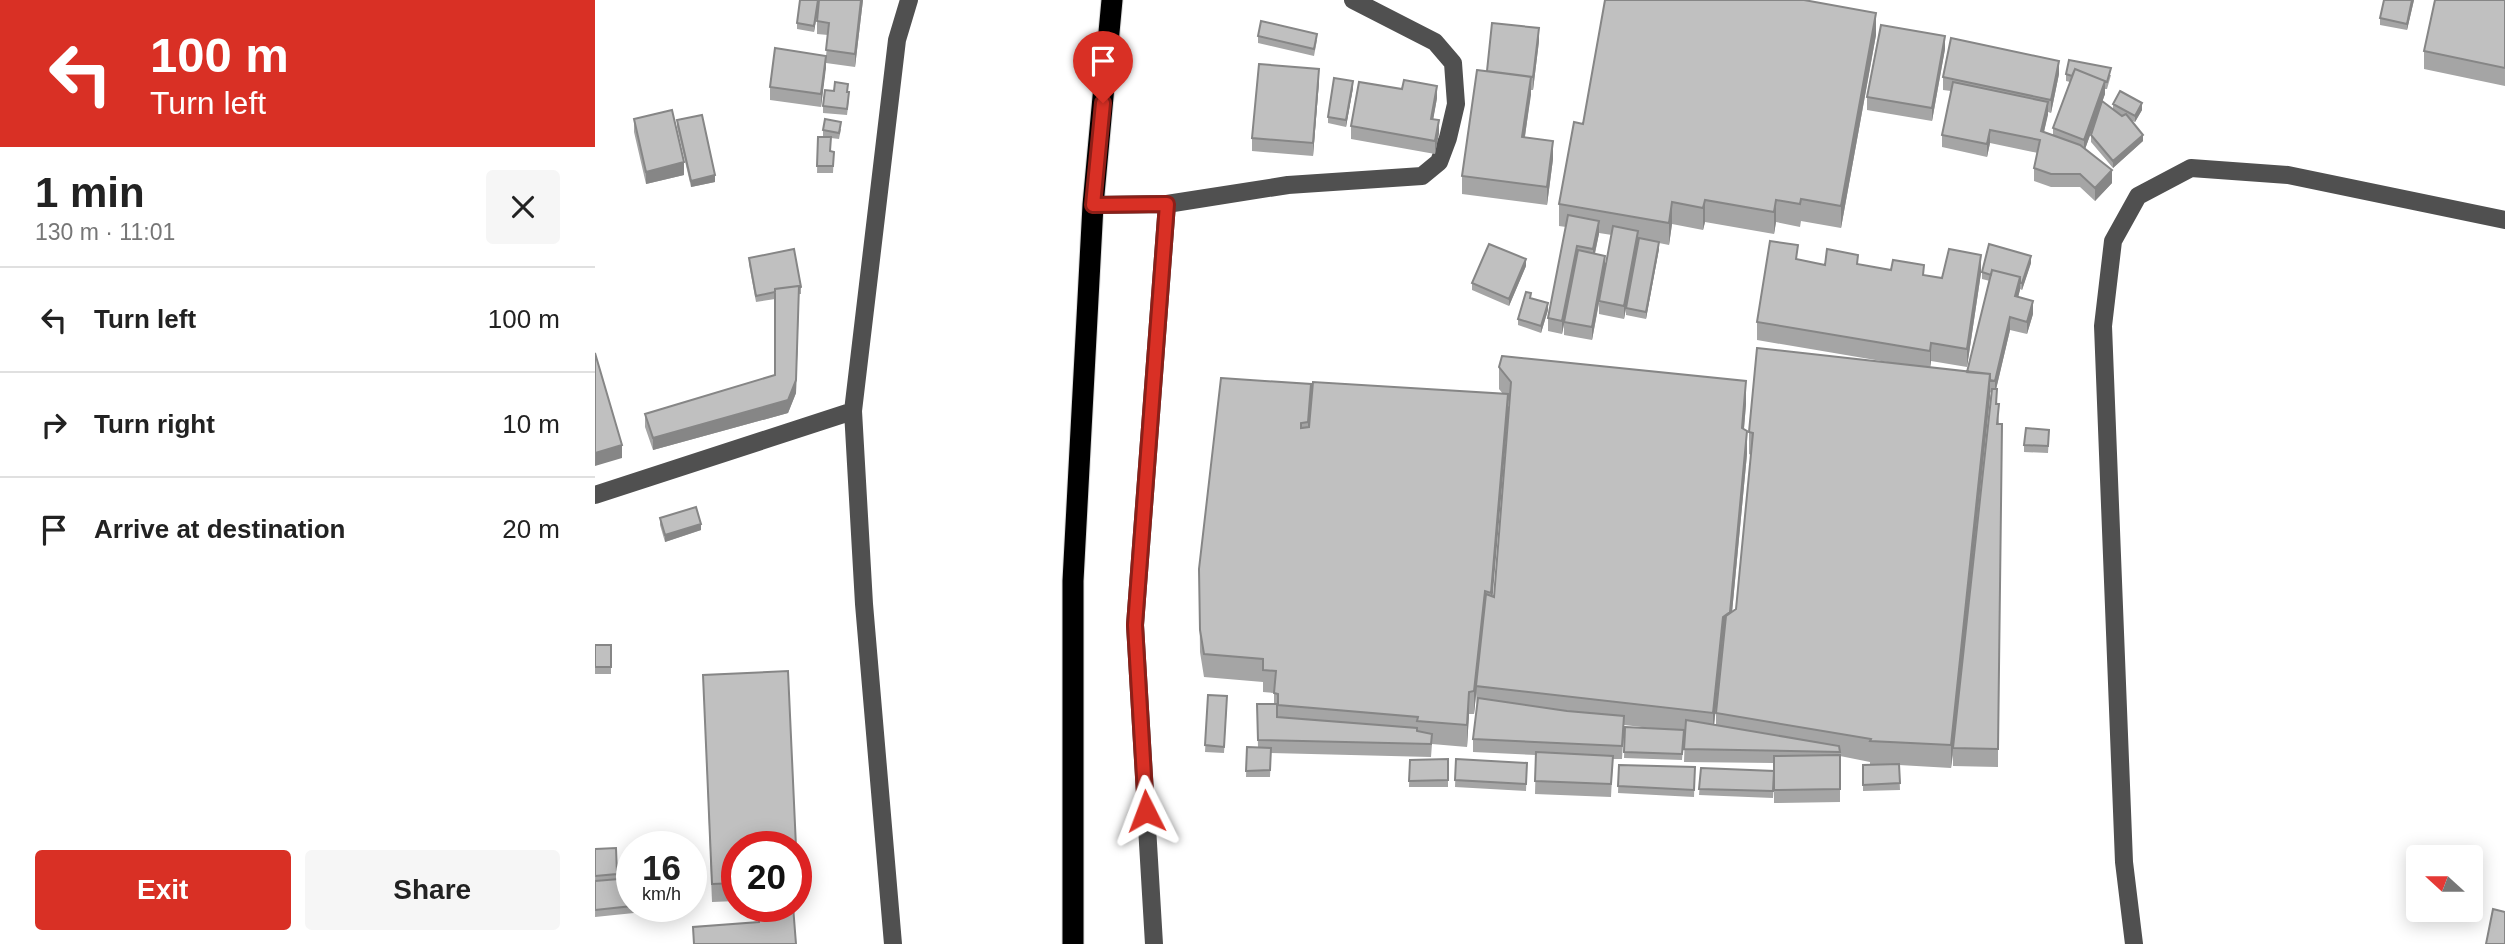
<!DOCTYPE html>
<html lang="en">
<head>
<meta charset="utf-8">
<style>
  :root { --surface:#fff; --page:#f6f6f6; --text:#222; --muted:#767676; --line:#e0e0e0; --accent:#d93025 }
  body { margin:0; font-family:Helvetica,sans-serif; background:var(--page); color:var(--text); height:100vh; display:flex; flex-direction:column; font-size:26px; white-space:nowrap }
  * { box-sizing:border-box; margin:0 }
  p { font-size:23px; color:var(--muted) }
  .icon { flex:none; width:38px; height:38px; fill:none; stroke:currentColor; stroke-width:2; stroke-linecap:round; stroke-linejoin:round }
  .map { position:relative; flex:1; overflow:hidden }
  .side { display:flex; flex-direction:column; background:var(--surface); width:595px }
  .side>* { flex:none }
  .hud { background:#d93025; color:#fff; overflow:hidden }
  .needle { width:46px; rotate:291deg }
  .tools { position:absolute; left:1811px; top:845px; display:grid; gap:14px }
  .tools a { display:grid; place-items:center; width:77px; height:77px; border-radius:7px; background:var(--surface); box-shadow:0 4px 18px #0003; font-size:35px }
  .speed { position:absolute; left:21px; top:831px; display:flex; gap:14px; font-size:35px; font-weight:700; text-align:center }
  .speed>* { display:grid; place-content:center; width:91px; height:91px; border-radius:50%; background:var(--surface); box-shadow:0 4px 18px #0003; line-height:1 }
  .speed small { font-size:18px; font-weight:400 }
  .speed .limit { border:10px solid #d22; background:#fff; color:#111 }
  .pin { position:absolute; display:grid; place-items:center; width:60px; height:60px; color:#fff; margin:-72px -30px; border-radius:50% 50% 50% 0; rotate:-45deg; box-shadow:0 0 7px #0007 }
  .pin .icon { rotate:45deg }
  .me { position:absolute; width:77px; margin:-38px; rotate:357deg; stroke-linejoin:round; filter:drop-shadow(0 0 5px #0008) }
  .turn { display:flex; align-items:center; gap:24px; height:147px; padding:0 35px; font-size:32px }
  .turn .icon { width:91px; height:91px; stroke-width:2.5 }
  .turn b { display:block; font-size:49px; line-height:60px }
  .round { display:grid; place-items:center; flex:none; width:74px; height:74px; border-radius:7px; background:var(--page) }
  .head { display:flex; align-items:center; justify-content:space-between; height:119px; padding:0 35px }
  h1 { font-size:42px; font-weight:800; line-height:52px }
  .primary-button { display:flex; gap:14px; margin-top:auto; padding:14px 35px }
  .primary-button a { flex:1; height:80px; border-radius:7px; background:var(--accent); color:#fff; font-size:28px; font-weight:800; line-height:80px; text-align:center }
  .primary-button a+a { background:var(--page); color:var(--text) }
  ul { padding:0; list-style:none }
  li { display:flex; align-items:center; gap:21px; height:105px; padding:0 35px; border-top:2px solid var(--line) }
  li div { flex:1 }
  li b { display:block; font-size:26px }
  li em { font-style:normal }
  main { display:flex; flex:1; min-height:0 }
  .map>svg:first-child { display:block }
  .lines { fill:none; stroke-linecap:round; stroke-linejoin:round }
  .highway-casing { stroke:#dbdbdb; stroke-width:23 }
  .minor { stroke:#505050; stroke-width:18 }
  .highway { stroke:#000; stroke-width:21 }
  .wall { fill:#a5a5a5; fill-rule:evenodd }
  .shaded-wall { fill:#868686 }
  .building { fill:#c0c0c0; stroke:#868686; stroke-width:2 }
  .route-casing { stroke:#8d1f18; stroke-width:18 }
  .route { stroke:#d93025; stroke-width:12 }
</style>
</head>
<body>
<main>
<section class="side">
<div class="hud">
<div class="turn"><svg class="icon" aria-label="left" viewBox="0 0 24 24"><path d="M17 20v-9H6M10 6l-5 5 5 5"/></svg><div><b>100 m</b>Turn left</div></div>
</div>
<div class="head"><div><h1>1 min</h1><p>130 m · 11:01</p></div><a class="round"><svg class="icon" aria-label="close" viewBox="0 0 24 24"><path d="M6 6l12 12M18 6L6 18"/></svg></a></div>
<ul>
<li><svg class="icon" aria-label="left" viewBox="0 0 24 24"><path d="M17 20v-9H6M10 6l-5 5 5 5"/></svg><div><b>Turn left</b></div><em>100 m</em></li>
<li><svg class="icon" aria-label="right" viewBox="0 0 24 24"><path d="M7 20v-9h11M14 6l5 5-5 5"/></svg><div><b>Turn right</b></div><em>10 m</em></li>
<li><svg class="icon" aria-label="arrive" viewBox="0 0 24 24"><path d="M6 21V4h12l-3 4 3 4H6"/></svg><div><b>Arrive at destination</b></div><em>20 m</em></li>
</ul>
<div class="primary-button"><a>Exit</a><a>Share</a></div>
</section>
<div class="map">
<svg width="1910" height="944" viewBox="0 0 1910 944">
  <rect width="100%" height="100%" fill="#fff"/>
  <g class="lines">
    <defs>
      <path id="highway" d="M478 944V581L498 205 517 0"/>
    </defs>
    <use href="#highway" class="highway-casing"/>
    <path class="minor" d="M498 205 572 204 693 185 827 176 844 162 853 138 861 104 858 63 840 42 758 0
      M258 411 269 604 298 944
      M0 495 258 411 302 40 314 0
      M559 944 540 625 572 204
      M1539 944 1529 862 1508 326 1518 241 1543 196 1596 168 1693 175 1910 220"/>
    <use href="#highway" class="highway"/>
  </g>
  <path class="wall" d="M224 0 219 32 202 29V23Z
    M268 0 260 67 231 63 226 107 175 100V87L231 56 233 35 222 34V21Z
    M1789 0H1819L1812 30 1785 25V18Z
    M1910 0V86L1829 69V51Z
    M1281 35 1246 228 1206 221 1205 227 1181 222 1179 234 1110 222 1108 230 1077 224 1074 245 1064 243V249L1051 319 1031 315V308L1044 240H1043L1029 319 1004 314V301L1010 272 997 340 969 335V324L967 334 953 331V318L971 227 964 226V204L988 124ZM1004 233 1017 235 1010 269 1000 254Z
    M663 36 722 40 719 56 663 43Z
    M944 41 938 90H936L930 137 958 159 952 205 867 194V176Z
    M1350 49 1337 121 1272 110V97Z
    M1464 74 1456 113 1453 112 1449 132 1458 135V128L1475 82 1471 81V74L1516 75 1512 89H1510V94L1490 149 1517 183 1500 201 1485 187H1456L1439 181V168L1443 153 1395 143 1392 157 1347 147V135L1356 91 1348 90V77Z
    M724 82 718 156 657 151V138Z
    M758 88 751 127 733 123V117Z
    M252 92 254 99 252 115 228 113V106Z
    M842 98 838 119 844 133 840 154 756 139V126Z
    M1518 104 1547 110 1540 122 1537 121 1548 141 1518 168 1496 142V135L1518 110Z
    M39 119 89 175 51 184 39 132Z
    M82 120 120 182 96 187 82 127Z
    M246 129 244 139 236 138V151L239 152 238 173H222L223 137H228V130Z
    M154 258 206 287V294H204L201 393 193 413 58 450 50 427V414L180 375V299L161 302 154 264Z
    M1203 260 1230 265 1263 264 1347 278 1386 273 1372 367 1336 361 1335 367 1372 372 1395 281 1387 279V272L1436 263 1427 290 1425 289 1423 297 1438 314 1432 334 1415 330 1401 389 1404 424 1403 767 1358 766V755L1356 768 1304 765 1305 790 1268 791V765L1290 764H1275V762L1245 756V802L1179 803V781L1178 798 1104 795 1106 768 1179 771V763L1089 762 1090 732H1089L1087 760 1029 758 1030 727 1056 728 1029 725 1027 759H1018L1016 797 940 794 941 755 878 752V739L882 708 881 693 879 714H874L872 747 837 744 836 757 676 753 675 777H651L652 747 663 748 662 704H679V693L668 692V682L609 677 605 652 604 569 626 378 715 412 908 394 904 389V367L1151 404 1149 429 1152 454 1137 612 1141 609 1156 455 1154 454V432L1304 364 1162 340V322ZM1395 392 1396 393 1376 581 1395 397ZM913 400 915 402 899 597 897 596ZM1129 640 1121 713V725H1119Z
    M931 266 914 306 877 290V283Z
    M936 298 953 310 946 333 923 325V319Z
    M1454 436 1453 453 1429 452V445Z
    M65 518 106 530 70 542 65 525Z
    M0 645H16V674H0Z
    M108 675 142 847V901L117 902Z
    M613 695 632 703 629 753 610 752Z
    M853 759V787H814L815 760Z
    M861 759 932 763 931 791 860 787Z
    M1024 765 1100 767 1099 797 1023 793Z
    M201 847 203 879V897L201 898Z
    M21 848 22 879 37 906H39V913L0 917V849Z"/>
  <path class="shaded-wall" d="M223 0H224L219 32V26Z
    M266 0H268L260 67V54Z
    M1817 0H1819L1812 30V24Z
    M1281 13V35L1246 228V206Z
    M944 28V41L938 90V77Z
    M1350 36V49L1337 121V108Z
    M231 56V68L226 107V94Z
    M1464 61V74L1456 113V100Z
    M724 69V82L718 156V143Z
    M936 77V95L927 155V137Z
    M758 81V88L751 127V120Z
    M1510 81V94L1489 152V140Z
    M842 86V98L836 132V119Z
    M1453 102V115L1446 144V131Z
    M1547 103V110L1540 122V116Z
    M844 120V133L840 154V141Z
    M1395 130V143L1392 157V144Z
    M1548 135V141L1518 168V161Z
    M958 141V159L952 205V187Z
    M89 162V175L51 184V172Z
    M1517 170V183L1500 201V188Z
    M120 175V182L96 187V181Z
    M1110 200V222L1108 230V208Z
    M1181 200V222L1179 234V212Z
    M1077 202V224L1074 245V223Z
    M1004 221V234L998 261V249Z
    M1043 231V244L1029 319V306Z
    M1064 242V249L1051 319V312Z
    M982 246V259L967 334V321Z
    M1386 255V273L1372 367V349Z
    M1010 256V269L997 340V327Z
    M1436 256V263L1427 290V283Z
    M931 259V266L914 306V299Z
    M1425 277V290L1420 309V296Z
    M204 299 201 393 193 413 58 450V438L201 380Z
    M1438 301V314L1432 334V322Z
    M953 303V310L946 333V326Z
    M1415 317V330L1400 394V381Z
    M1336 343V361L1335 369V351Z
    M1395 374V397L1356 768V745Z
    M1151 381V404L1147 451V428Z
    M716 384V406L713 445V422Z
    M913 394V417L896 616V593Z
    M1152 431V454L1135 634 1128 640 1118 735V713L1128 617Z
    M27 445V458L0 466V453Z
    M106 524V530L70 542V535Z
    M890 591V613L879 714V691Z
    M874 692V714L872 747V725Z"/>
  <path class="building" d="M205 0H223L219 26 202 23Z
    M224 0H266L260 54 231 50 234 23 222 21Z
    M1010 0H1209L1281 13 1246 206 1206 199 1205 204 1181 200 1179 212 1110 200 1108 208 1077 202 1074 223 964 204 979 122 988 124Z
    M1789 0H1817L1812 24 1785 18Z
    M1840 0H1910V68L1829 51Z
    M666 21 722 34 719 49 663 36Z
    M897 23 944 28 938 77 892 71Z
    M1286 25 1350 36 1337 108 1272 97Z
    M1356 38 1464 61 1456 100 1348 77Z
    M180 48 231 56 226 94 175 87Z
    M1474 60 1516 68 1512 82 1480 69 1477 76 1471 74Z
    M664 64 724 69 718 143 657 138Z
    M1480 69 1510 81 1489 140 1458 128Z
    M882 70 936 77 927 137 958 141 952 187 867 176Z
    M739 78 758 81 751 120 733 117Z
    M809 80 842 86 836 119 844 120 840 141 756 126 764 82 807 89Z
    M240 82 253 84 252 92H254L252 109 228 106 230 90 239 91Z
    M1358 82 1453 102 1446 131 1485 145 1517 170 1500 188 1485 174H1456L1439 168 1445 140 1395 130 1392 144 1347 135Z
    M1525 91 1547 103 1540 116 1518 104Z
    M1507 101 1527 116 1531 114 1548 135 1518 161 1496 135Z
    M77 110 89 162 51 172 39 119Z
    M107 115 120 175 96 181 82 120Z
    M230 119 246 122 244 133 228 130Z
    M223 137H236L235 151 239 152 238 166H222Z
    M973 215 1004 221 998 249 982 246 967 321 953 318Z
    M1018 226 1043 231 1029 306 1004 301Z
    M1044 238 1064 242 1051 312 1031 308Z
    M1175 241 1203 245 1201 259 1230 265 1232 249 1263 255 1262 264 1296 270 1298 260 1329 265 1328 275 1347 278 1354 249 1386 255 1372 349 1336 343 1335 351 1162 322Z
    M894 244 931 259 914 299 877 283Z
    M1394 244 1436 256 1427 283H1425V277L1397 270 1396 275 1387 272Z
    M199 249 206 287 204 288V286L180 289V292L161 296 154 258Z
    M983 250 1010 256 997 327 969 322Z
    M1397 270 1425 277 1420 296 1438 301 1432 322 1415 317 1400 381 1395 380V374L1372 372Z
    M204 286 201 380 193 400 58 438 50 414 180 375V289Z
    M931 292 936 293 935 298 953 303 946 326 923 319Z
    M1162 348 1395 374 1356 745 1275 741 1276 739 1121 713 1131 616 1141 609 1158 433 1154 432Z
    M0 353 27 445 0 453Z
    M907 356 1151 381 1147 428 1152 431 1135 612 1128 617 1118 713 881 686 891 594 899 597 916 382 904 367Z
    M626 378 716 384 713 422 706 423V428L714 427 718 382 913 394 896 593 890 591 879 691 874 692 872 725 822 721 823 717 683 705V694L679 693 681 671 668 670V659L609 654 605 630 604 569Z
    M1397 389H1402L1401 404H1404L1402 424H1407L1403 749 1358 748Z
    M1431 428 1454 430 1453 446 1429 445Z
    M101 507 106 524 70 535 65 518Z
    M0 645H16V667H0Z
    M193 671 201 847H142V883L117 884 108 675Z
    M613 695 632 696 629 747 610 745Z
    M883 698 972 711 1029 716 1027 746 878 739Z
    M662 704H682V717L822 728V731L837 734 836 744 663 740Z
    M1091 720 1244 746 1245 752 1089 749Z
    M1030 727 1089 730 1087 754 1029 752Z
    M652 747 676 748 675 770 651 771Z
    M941 752 1018 756 1016 784 940 781Z
    M1245 755V789L1179 790V756Z
    M853 759V780L814 781 815 760Z
    M861 759 932 763 931 784 860 780Z
    M1304 764 1305 783 1268 785V765Z
    M1024 765 1100 767 1099 790 1023 786Z
    M1106 768 1179 771 1178 791 1104 789Z
    M201 847 203 879H201Z
    M21 848 22 874 0 876V849Z
    M36 878 37 906 0 910V881Z
    M163 906H198L201 944H99L98 927 164 922Z
    M1898 909 1910 912V944H1891Z"/>
  <g class="lines">
    <defs>
      <path id="route" d="M508 103 498 205 572 204 540 625 551 811"/>
    </defs>
    <use href="#route" class="route-casing"/>
    <use href="#route" class="route"/>
  </g>
</svg>
<div class="tools">
<a><svg class="needle" viewBox="-14 -14 28 28"><path d="M0-13l5 13h-10z" fill="#e53935"/><path d="M0 13l5-13h-10z" fill="#767676"/></svg></a>
</div>
<div class="speed"><div>16<small>km/h</small></div><div class="limit">20</div></div>
<div class="pin" style="left:508px;top:103px;background:#d93025"><svg class="icon" aria-label="arrive" viewBox="0 0 24 24"><path d="M6 21V4h12l-3 4 3 4H6"/></svg></div>
<svg class="me" style="left:551px;top:811px" viewBox="-20 -20 40 40"><path d="M0-17L14 15 0 8-14 15z" fill="#d93025" stroke="#fff" stroke-width="4"/></svg>
</div>
</main>
</body>
</html>
